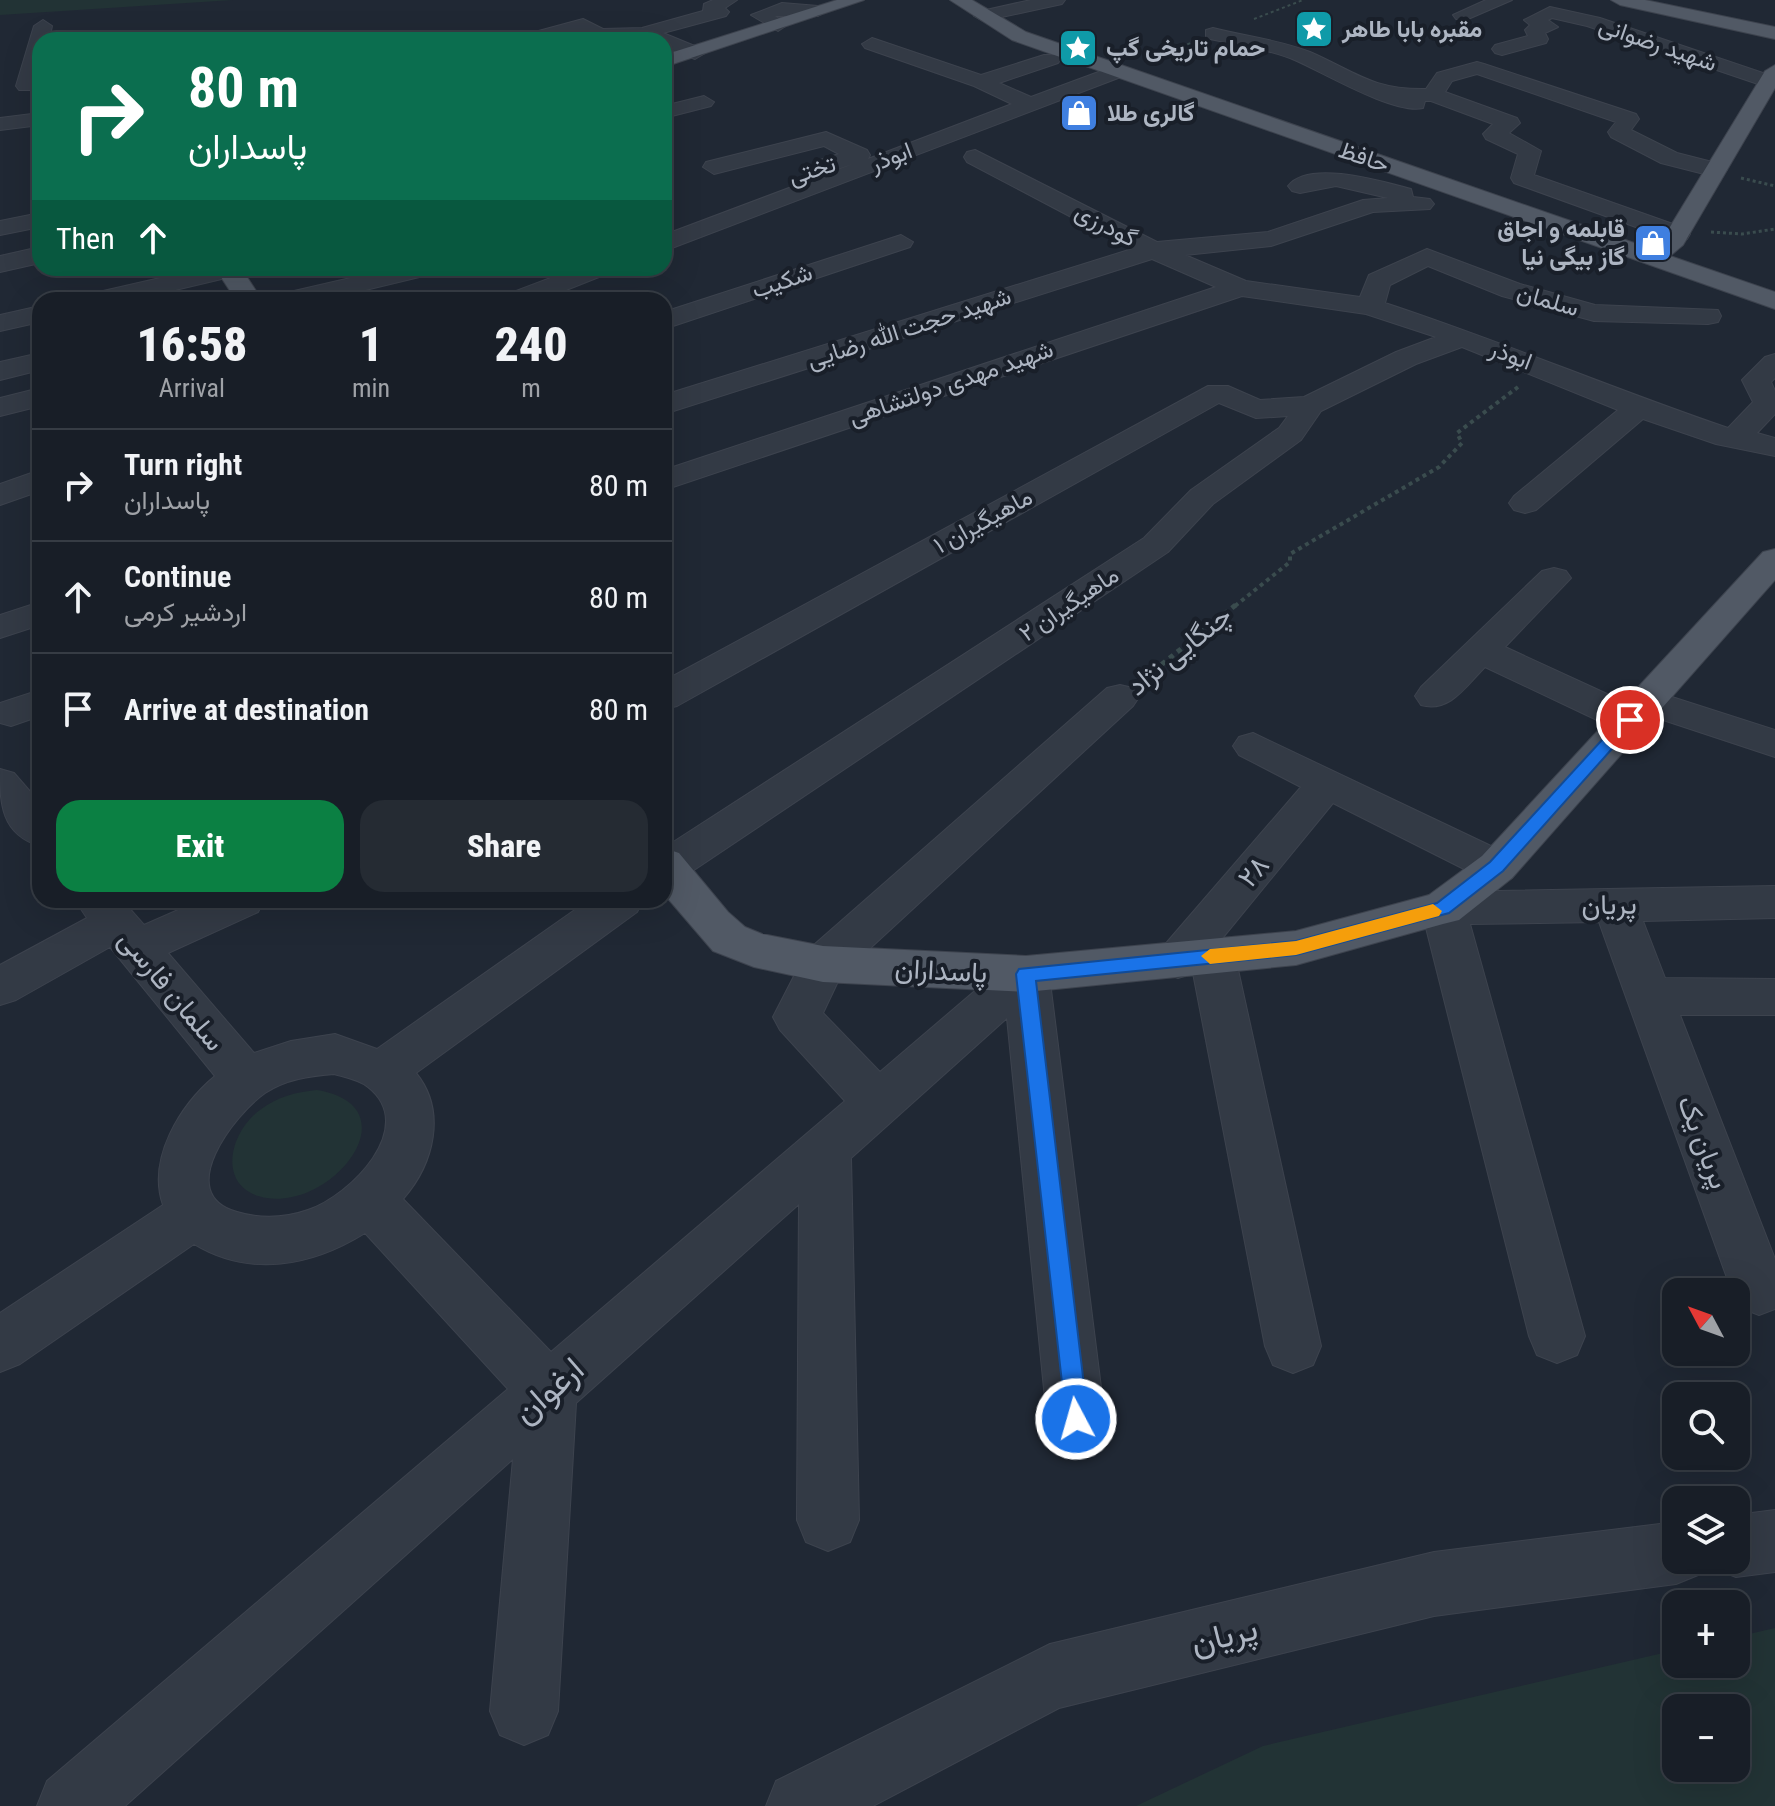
<!DOCTYPE html>
<html lang="en">
<head>
<meta charset="utf-8">
<style>
  :root { --surface:#181e27; --page:#252b33; --text:#f1f3f6; --muted:#9fa2a7; --line:#363c44; --accent:#0b8043 }
  body { margin:0; font-family:"Roboto Condensed",Vazirmatn,sans-serif; background:var(--page); color:var(--text); height:100vh; display:flex; flex-direction:column; font-size:30px; white-space:nowrap }
  * { box-sizing:border-box; margin:0 }
  p { font-size:26px; color:var(--muted) }
  .icon { flex:none; width:44px; height:44px; fill:none; stroke:currentColor; stroke-width:2; stroke-linecap:round; stroke-linejoin:round }
  .map { position:relative; flex:1; overflow:hidden }
  .side { position:absolute; left:32px; top:292px; width:640px; height:616px; display:flex; flex-direction:column; background:var(--surface); border-radius:24px; box-shadow:0 8px 32px #0002,0 0 0 2px var(--line) }
  .side>* { flex:none }
  .banner { position:absolute; left:32px; top:32px; width:640px; height:244px; border-radius:24px; box-shadow:0 8px 32px #0002,0 0 0 2px var(--line); background:#0b6e4f; color:#fff; overflow:hidden }
  .needle { width:52px; rotate:311deg }
  .fabs { position:absolute; left:1662px; top:1278px; display:grid; gap:16px }
  .fabs a { display:grid; place-items:center; width:88px; height:88px; border-radius:16px; background:var(--surface); box-shadow:0 8px 32px #0002,0 0 0 2px var(--line); font-size:40px }
  .pin { position:absolute; display:grid; place-items:center; width:68px; height:68px; color:#fff; margin:-34px; border:4px solid #fff; border-radius:50%; box-shadow:0 2px 8px #0007 }
  .me { position:absolute; width:88px; margin:-44px; rotate:354deg; stroke-linejoin:round; filter:drop-shadow(0 0 6px #0008) }
  .turn { display:flex; align-items:center; gap:28px; height:168px; padding:0 24px; font-size:36px }
  .turn .icon { width:104px; height:104px; stroke-width:2.5 }
  .turn b { display:block; font-size:56px; line-height:68px }
  .then { display:flex; align-items:center; height:76px; padding:0 24px; background:#0003; gap:16px; font-size:30px }
  .eta { display:flex; justify-content:space-evenly; align-items:center; height:136px; text-align:center }
  .eta b { font-size:48px; font-weight:800; line-height:56px }
  .cta { display:flex; gap:16px; margin-top:auto; padding:16px 24px }
  .cta a { flex:1; height:92px; border-radius:24px; background:var(--accent); color:#fff; font-size:32px; font-weight:800; line-height:92px; text-align:center }
  .cta a+a { background:var(--page); color:var(--text) }
  ul { padding:0; list-style:none }
  li { display:flex; align-items:center; gap:24px; height:112px; padding:0 24px; border-top:2px solid var(--line) }
  li div { flex:1 }
  li b { display:block; font-size:30px }
  li em { font-style:normal }
  .map>svg:first-child { display:block }
  .green { fill:#223335; fill-rule:evenodd }
  .lines { fill:none; stroke-linecap:round; stroke-linejoin:round }
  .minor-casing { stroke:#3d434e; stroke-width:2 }
  .major-casing { stroke:#3d434e; stroke-width:2 }
  .path-far3 { stroke:#3a4c4e; stroke-width:2; stroke-dasharray:3 3; stroke-linecap:butt }
  .path-far2 { stroke:#3a4c4e; stroke-width:3; stroke-dasharray:3 3; stroke-linecap:butt }
  .path-far1 { stroke:#3a4c4e; stroke-width:4; stroke-dasharray:4 4; stroke-linecap:butt }
  .path { stroke:#3a4c4e; stroke-width:5; stroke-dasharray:5 5; stroke-linecap:butt }
  .minor { fill:#333a45; fill-rule:evenodd }
  .major { fill:#515965; fill-rule:evenodd }
  .route { fill:#1a73e8; stroke:#114b97; stroke-width:2 }
  .slow { fill:#f59e0b }
  .labels { text-anchor:middle; stroke-width:8; stroke-linejoin:round; paint-order:stroke }
  .far-poi-label { font-size:24px; font-weight:bold; fill:#adb5c2; stroke:#191f29; text-anchor:start }
  .far-street-label { font-size:24px; fill:#adb5c2; stroke:#191f29 }
  .street-label { font-size:28px; fill:#adb5c2; stroke:#191f29 }
  .near-street-label { font-size:34px; fill:#adb5c2; stroke:#191f29 }
</style>
</head>
<body>
<div class="map">
<svg width="1775" height="1806" viewBox="0 0 1775 1806">
  <rect width="100%" height="100%" fill="#202834"/>
  <path class="green" d="M0 0H233L0 15Z
    M317 1090C413 1106 335 1208 267 1198 216 1190 228 1133 260 1110 277 1097 295 1092 317 1090Z
    M1775 1628V1806H1136L1263 1746 1676 1650V1664H1736V1637ZM1676 1708H1736V1768H1676Z"/>
  <g class="lines">
    <defs>
      <path id="minor" d="M713 0H737L725 8 729 12 726 16 663 33 702 49 705 53 695 59 664 47V40H570L583 33 580 31 549 40H518L520 36 583 19 603 29 642 28 703 11 704 4Z
        M1031 0H1065L1062 4 983 21 974 16 977 12Z
        M1486 0H1512L1468 19H1456L1453 15Z
        M782 3 818 6 827 11 818 16H775L787 25 778 31 751 15Z
        M1550 7 1600 18 1775 77V85H1761L1587 26 1552 18 1548 20 1558 27 1545 33 1548 39 1546 43 1502 55 1495 53 1492 49 1495 45 1528 36 1525 30 1530 25 1524 20Z
        M43 20 52 26 49 40H40L36 86 33 90H19L16 86 34 26Z
        M1213 28C1244 36 1280 40 1310 52 1356 72 1372 90 1426 89L1437 73 1477 62 1484 64 1636 114 1639 119 1631 130 1677 153 1724 165 1727 170 1716 177 1661 163 1611 137 1608 132 1616 122 1477 74 1452 81 1445 92 1517 118 1520 123 1509 133 1541 151 1534 175 1687 229 1690 234 1687 239H1669L1514 183 1511 178 1518 154 1486 139 1483 134 1493 124 1431 101H1425L1423 108C1395 115 1324 73 1297 61 1270 49 1235 45 1206 38V30Z
        M872 38 981 75 1044 55H1058L1061 59 1058 63 999 83 1031 97 1112 67H1126L1129 71 1126 75 664 251V235L853 164 825 173 817 171 814 166 817 161 839 154 824 146 714 174 703 167 706 162 826 132 867 150 870 155 868 159 1012 104 974 86 865 48 862 44Z
        M704 96 714 102 711 106 664 118V106Z
        M40 113V125L0 130V118Z
        M975 150 1157 242 1268 232 1363 200 1388 198 1336 186 1300 193 1292 191 1288 186C1309 159 1384 182 1411 189L1413 197 1430 199 1434 204 1430 209 1373 212 1271 246 1185 255 1246 281 1360 297 1369 275 1427 249 1520 284 1595 305 1718 310 1721 316 1718 322 1708 324 1594 321 1502 296 1428 266 1390 285 1385 303C1501 341 1613 389 1728 428L1753 402 1742 380 1765 357 1775 354V378L1771 382 1775 391V414L1757 433 1775 438V456L1716 444 1643 419 1536 510 1525 513 1514 510 1509 503 1514 496 1618 410 1462 347 1416 364 1321 411 1301 440 1213 504 1168 552 679 880 664 885V848L1144 538 1191 490 1279 428 1288 416 1256 418 1219 403 677 706 664 709V681L1208 386H1228L1260 400 1304 397 1396 352 1436 337 1366 314 1242 296 664 490V470L1216 287 1152 259 664 414V395L1132 249 967 162 964 157 967 152Z
        M40 213V227L0 235V221Z
        M901 235 913 242 910 247 664 329V312Z
        M40 247V263L0 272V256Z
        M204 268H251L247 273 133 300H86L90 294Z
        M394 268H440L436 273 324 300H277L281 294Z
        M577 268H613L609 273 541 300H504L508 294Z
        M40 306V322L0 331V315Z
        M40 353V370L0 380V362Z
        M40 388V406L0 416V398Z
        M40 470V491L0 505V484Z
        M1554 568 1566 571 1571 578 1505 647 1631 705 1628 701 1634 692 1647 689 1775 730V757L1645 714 1649 720 1644 729 1630 733 1616 729 1485 667C1466 686 1450 713 1421 705L1415 696 1421 687 1542 571Z
        M40 602V625L0 638V615Z
        M1120 685 1133 688 1139 697 1133 706 841 975 823 1013 880 1072 1010 961 1026 956 1042 961 1049 974 1105 1419 1097 1440 1076 1448 1055 1440 1047 1419 1007 1018 851 1158 859 1520 850 1542 828 1551 806 1542 797 1520 799 1204 576 1403 558 1711 548 1735 524 1745 500 1735 490 1711 513 1459 125 1806H37L47 1781 508 1389 365 1233C312 1266 250 1278 194 1244L20 1364 0 1372V1313L163 1205C147 1159 180 1105 215 1076L110 947 16 1000 0 1005V965L87 918 75 900H122L144 925 201 900H264L258 912 168 953 254 1053 291 1041 335 1034 377 1049 589 900H643L637 912 416 1073C447 1111 434 1164 403 1199L551 1352 845 1101 780 1030 773 1017 807 951 1107 688ZM334 1074C344 1077 360 1080 368 1087 419 1127 350 1196 308 1210 285 1218 260 1219 237 1212 172 1194 235 1114 265 1093 286 1079 310 1076 334 1074Z
        M40 690V716L11 726 0 723V703Z
        M1253 733 1512 856 1518 867 1512 878 1497 883 1482 878 1333 803 1220 941 1228 944 1235 956 1321 1346 1313 1365 1293 1373 1273 1365 1265 1346 1193 973 1178 978 1162 972 1155 960 1162 948 1301 787 1239 755 1233 746 1239 737Z
        M0 769 14 773 40 803V846C1 834 0 804 0 769Z
        M1775 886V918L1643 921 1665 978 1775 979V1015H1680L1775 1259V1309L1759 1315 1739 1307 1736 1292 1731 1289 1599 922 1470 924 1585 1336 1577 1355 1557 1363 1537 1355 1529 1336 1421 908 1427 896 1443 892Z
        M1775 1510V1572L1736 1577 1714 1568 1710 1560H1736V1515Z
        M1676 1522V1560H1705L1698 1575 1676 1584 1434 1616 1059 1708 873 1806H766L776 1781 1050 1644 1434 1552Z"/>
      <path id="major" d="M837 0H864L664 67V55Z
        M950 0H972L1026 32 1640 245 1662 240 1765 71 1775 65V88L1683 245 1670 256 1775 292V309L1012 40Z
        M1611 0H1645L1775 27V39L1620 5Z
        M215 268H241L262 300H236Z
        M1775 549V580L1512 878 1459 920 1443 924 1296 965 1026 992 823 982 754 967 713 951 664 894V848L679 853 728 912 745 927 762 934 823 946 1026 956 1296 931 1429 895 1482 856 1763 552Z"/>
    </defs>
    <use href="#minor" class="minor-casing"/>
    <use href="#major" class="major-casing"/>
    <path class="path-far3" d="M1254 19 1303 0
      M1154 58 1193 42"/>
    <path class="path-far2" d="M1741 178 1775 186
      M1711 232 1742 234 1775 229"/>
    <path class="path-far1" d="M1235 606 1290 562V554L1439 467 1462 443 1457 433 1518 387"/>
    <path class="path" d="M1146 677 1237 604"/>
    <use href="#minor" class="minor"/>
    <use href="#major" class="major"/>
  </g>
  <path class="route" d="M1630 715 1635 716V723L1503 871 1449 913 1296 955 1036 981 1088 1419 1085 1427 1076 1431 1067 1427 1016 974 1019 969 1296 941 1437 903 1490 862 1624 716Z"/>
  <path class="slow" d="M1433 904 1442 911 1439 916 1296 955 1210 964 1201 956 1210 949 1296 941Z"/>
  <defs>
    <symbol id="sight-square" viewBox="-11 -11 22 22"><rect x="-9" y="-9" width="18" height="18" rx="4" fill="#0f9aa8" stroke="#191f29"/><path d="M0-6L1.8-2.2L6-1.7L2.9 1.2L3.7 5.4L0 3.3L-3.7 5.4L-2.9 1.2L-6-1.7L-1.8-2.2Z" fill="#fff"/></symbol>
    <symbol id="shop-square" viewBox="-11 -11 22 22"><rect x="-9" y="-9" width="18" height="18" rx="4" fill="#3f7fe0" stroke="#191f29"/><path d="M-5-2.5h2.3a2.7 3.5 0 0 1 5.4 0H5L5.5 6h-11ZM-1.5-2.5h3a1.5 2.3 0 0 0-3 0Z" fill="#fff"/></symbol>
  </defs>
  <g fill-rule="evenodd">
    <use href="#sight-square" x="1292" y="7" width="44" height="44"/>
    <use href="#sight-square" x="1056" y="26" width="44" height="44"/>
    <use href="#shop-square" x="1057" y="91" width="44" height="44"/>
    <use href="#shop-square" x="1631" y="221" width="44" height="44"/>
  </g>
  <g class="labels">
    <g class="far-poi-label">
      <text x="1342" y="37">مقبره بابا طاهر</text>
      <text x="1106" y="56">حمام تاریخی گپ</text>
      <text x="1107" y="121">گالری طلا</text>
      <text x="1625" y="237" text-anchor="end">قابلمه و اجاق<tspan x="1625" dy="28">گاز بیگی نیا</tspan></text>
    </g>
    <g class="far-street-label">
      <text transform="translate(1658 44) rotate(19)" y="8">شهید رضوانی</text>
      <text transform="translate(891 157) rotate(-21)" y="8">ابوذر</text>
      <text transform="translate(1364 157) rotate(19)" y="8">حافظ</text>
      <text transform="translate(812 170) rotate(-17)" y="8">تختی</text>
      <text transform="translate(1106 225) rotate(28)" y="8">گودرزی</text>
      <text transform="translate(782 281) rotate(-18)" y="8">شکیب</text>
      <text transform="translate(1548 300) rotate(16)" y="8">سلمان</text>
      <text transform="translate(909 328) rotate(-18)" y="8">شهید حجت الله رضایی</text>
      <text transform="translate(1511 355) rotate(21)" y="8">ابوذر</text>
      <text transform="translate(951 383) rotate(-19)" y="8">شهید مهدی دولتشاهی</text>
      <text transform="translate(983 521) rotate(-29)" y="8">ماهیگیران ۱</text>
      <text transform="translate(1069 604) rotate(-34)" y="8">ماهیگیران ۲</text>
    </g>
    <g class="street-label">
      <text transform="translate(1179 650) rotate(-39)" y="10">چنگایی نژاد</text>
      <text transform="translate(1253 871) rotate(-50)" y="10">۲۸</text>
      <text transform="translate(1609 904) rotate(-1)" y="10">پریان</text>
      <text transform="translate(941 970) rotate(3)" y="10">پاسداران</text>
      <text transform="translate(172 990) rotate(50)" y="10">سلمان فارسی</text>
      <text transform="translate(1704 1142) rotate(69)" y="10">پریان یک</text>
    </g>
    <g class="near-street-label">
      <text transform="translate(548 1390) rotate(-41)" y="12">ارغوان</text>
      <text transform="translate(1224 1635) rotate(-14)" y="12">پریان</text>
    </g>
  </g>
</svg>
<div class="fabs">
<a><svg class="needle" viewBox="-14 -14 28 28"><path d="M0-13l5 13h-10z" fill="#e53935"/><path d="M0 13l5-13h-10z" fill="#9fa2a7"/></svg></a>
<a><svg class="icon" aria-label="search" viewBox="0 0 24 24"><circle cx="10" cy="10" r="6"/><path d="M15 15l6 6"/></svg></a>
<a><svg class="icon" aria-label="layers" viewBox="0 0 24 24"><path d="M12 4l9 5-9 5-9-5zM3 14l9 5 9-5"/></svg></a>
<a>+</a>
<a>−</a>
</div>
<div class="pin" style="left:1630px;top:720px;background:#d93025"><svg class="icon" aria-label="arrive" viewBox="0 0 24 24"><path d="M6 21V4h12l-3 4 3 4H6"/></svg></div>
<svg class="me" style="left:1076px;top:1419px" viewBox="-20 -20 40 40"><circle r="17" fill="#1a73e8" stroke="#fff" stroke-width="3"/><path d="M0-11L8 9 0 5-8 9z" fill="#fff"/></svg>
<div class="banner">
<div class="turn"><svg class="icon" aria-label="right" viewBox="0 0 24 24"><path d="M7 20v-9h11M14 6l5 5-5 5"/></svg><div><b>80 m</b>پاسداران</div></div>
<div class="then">Then<svg class="icon" aria-label="ahead" viewBox="0 0 24 24"><path d="M12 20V5M6 11l6-6 6 6"/></svg></div>
</div>
<section class="side">
<div class="eta">
<div><b>16:58</b><p>Arrival</p></div>
<div><b>1</b><p>min</p></div>
<div><b>240</b><p>m</p></div>
</div>
<ul>
<li><svg class="icon" aria-label="right" viewBox="0 0 24 24"><path d="M7 20v-9h11M14 6l5 5-5 5"/></svg><div><b>Turn right</b><p>پاسداران</p></div><em>80 m</em></li>
<li><svg class="icon" aria-label="ahead" viewBox="0 0 24 24"><path d="M12 20V5M6 11l6-6 6 6"/></svg><div><b>Continue</b><p>اردشیر کرمی</p></div><em>80 m</em></li>
<li><svg class="icon" aria-label="arrive" viewBox="0 0 24 24"><path d="M6 21V4h12l-3 4 3 4H6"/></svg><div><b>Arrive at destination</b></div><em>80 m</em></li>
</ul>
<div class="cta"><a>Exit</a><a>Share</a></div>
</section>
</div>
</body>
</html>
